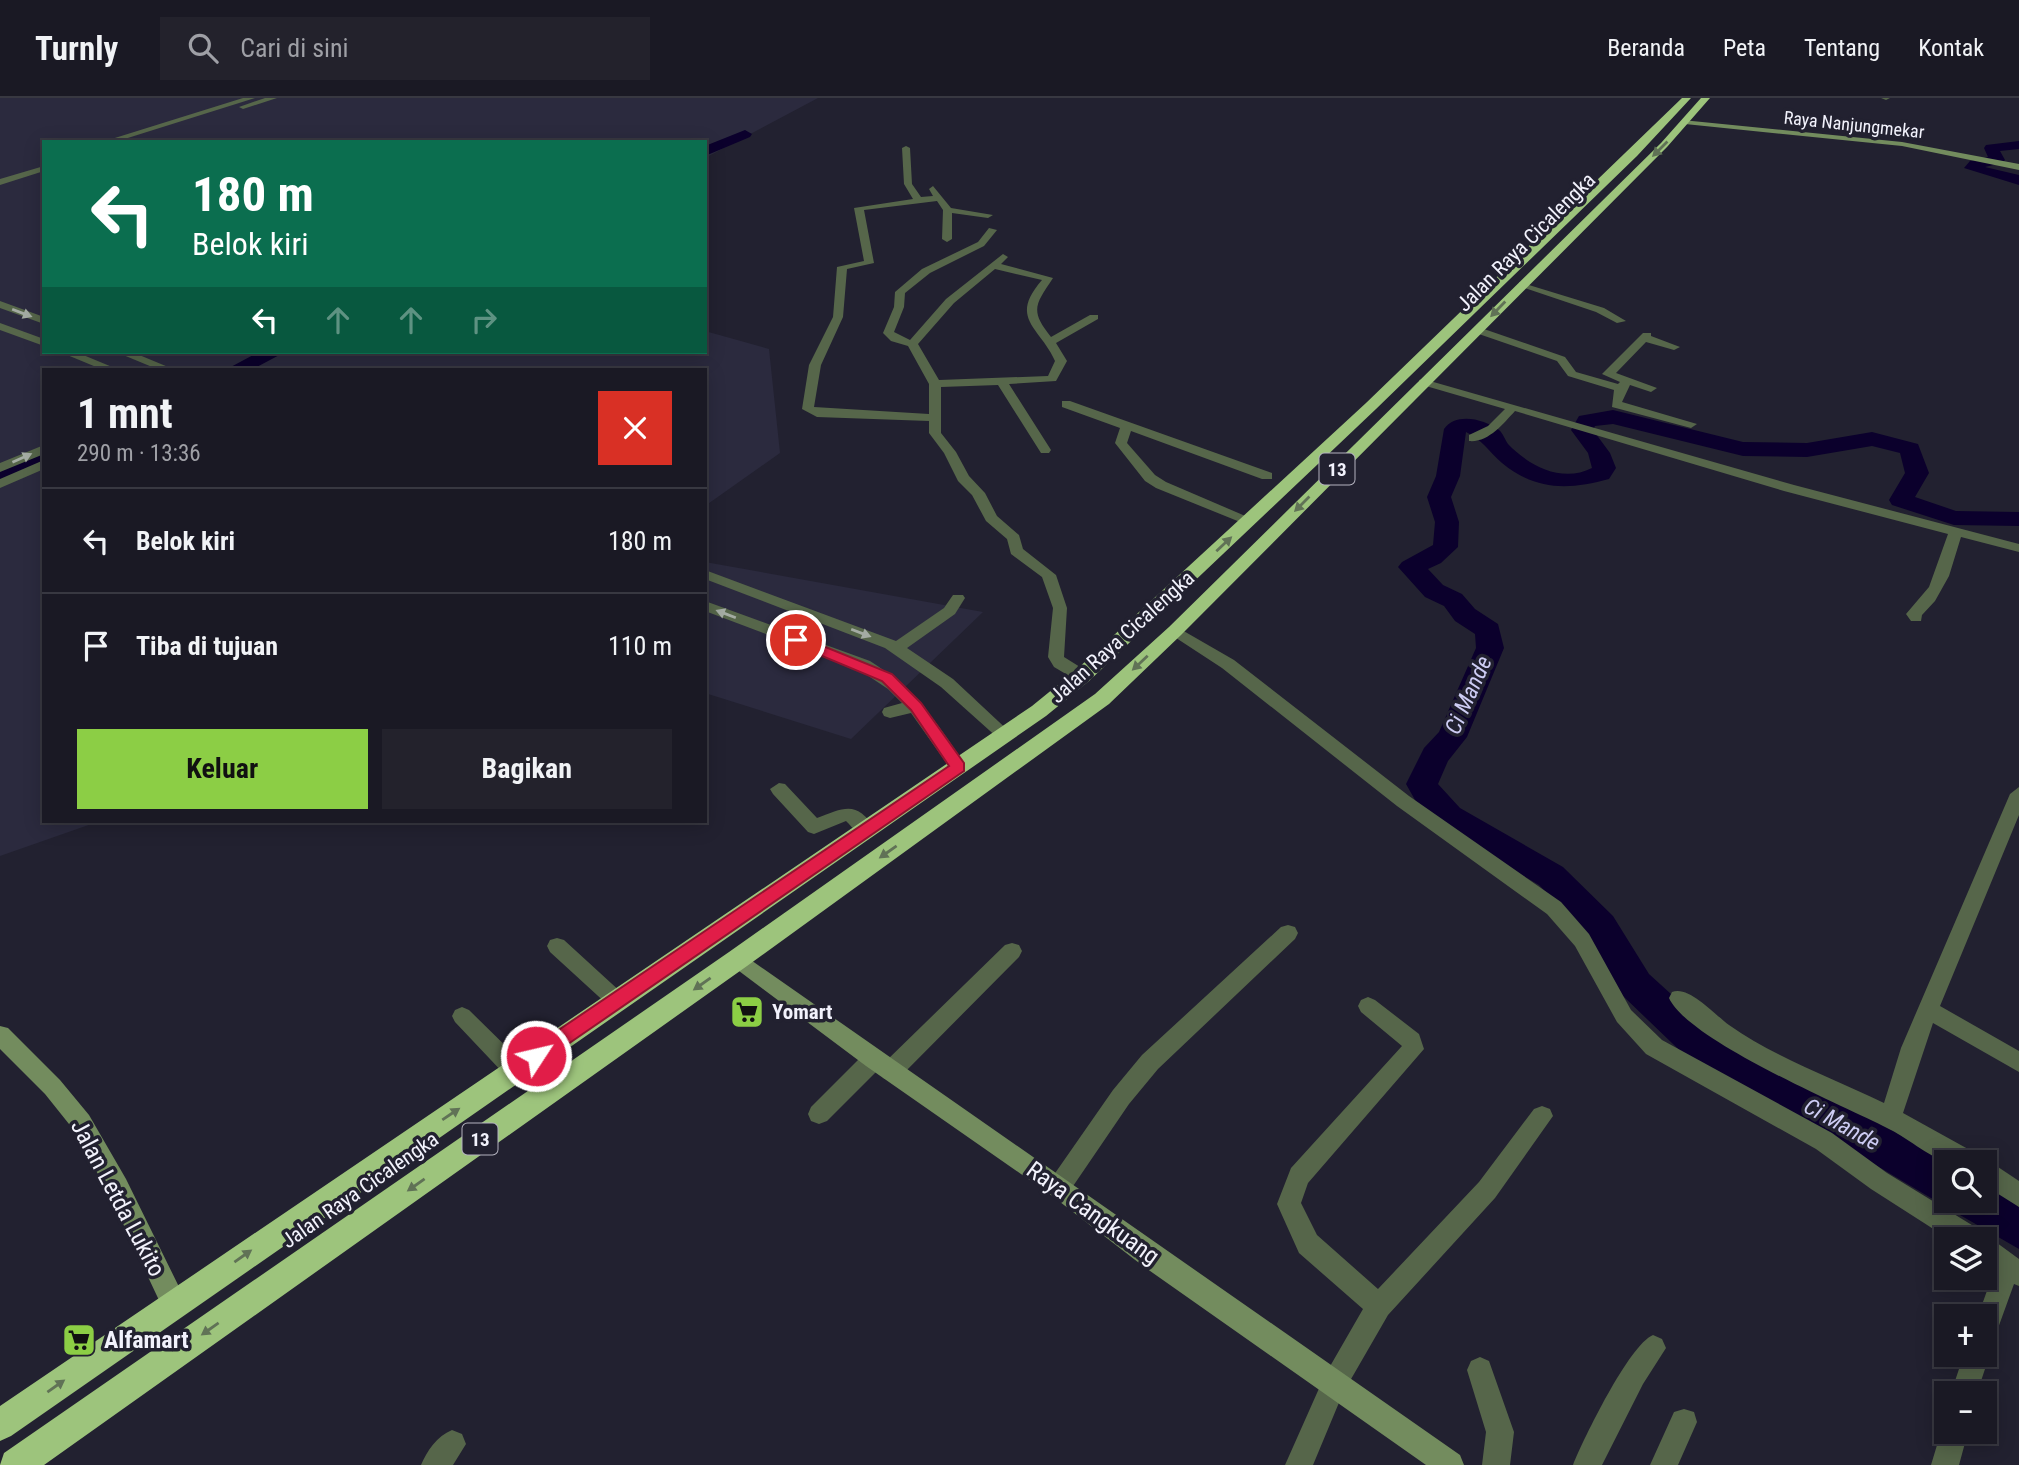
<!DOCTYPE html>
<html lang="id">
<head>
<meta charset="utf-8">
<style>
  :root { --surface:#1a1924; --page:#23222c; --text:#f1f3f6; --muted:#9fa0a6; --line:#383841; --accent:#8cce45 }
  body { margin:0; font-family:"Roboto Condensed",sans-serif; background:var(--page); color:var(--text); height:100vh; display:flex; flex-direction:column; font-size:26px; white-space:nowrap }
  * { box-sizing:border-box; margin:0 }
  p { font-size:23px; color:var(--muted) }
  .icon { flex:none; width:38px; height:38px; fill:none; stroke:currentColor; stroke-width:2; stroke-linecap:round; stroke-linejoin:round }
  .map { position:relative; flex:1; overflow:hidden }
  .side { position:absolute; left:42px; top:270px; width:665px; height:455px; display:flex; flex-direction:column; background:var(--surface); border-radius:0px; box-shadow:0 4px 18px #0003,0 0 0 2px var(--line) }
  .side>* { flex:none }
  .banner { position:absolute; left:42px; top:42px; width:665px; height:214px; border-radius:0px; box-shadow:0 4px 18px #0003,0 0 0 2px var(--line); background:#0b6e4f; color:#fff; overflow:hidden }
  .controls { position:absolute; left:1934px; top:1052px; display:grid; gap:14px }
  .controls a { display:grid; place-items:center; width:63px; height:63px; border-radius:0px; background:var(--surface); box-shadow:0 4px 18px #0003,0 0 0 2px var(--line); font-size:35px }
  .pin { position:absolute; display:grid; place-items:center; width:60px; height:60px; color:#fff; margin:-30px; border:4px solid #fff; border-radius:50%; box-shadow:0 2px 7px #0007 }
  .me { position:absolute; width:77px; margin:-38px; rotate:55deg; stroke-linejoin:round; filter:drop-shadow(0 0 5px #0008) }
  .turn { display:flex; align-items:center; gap:24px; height:147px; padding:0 35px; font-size:32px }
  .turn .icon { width:91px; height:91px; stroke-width:2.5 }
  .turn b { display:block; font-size:49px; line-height:60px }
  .lanes { display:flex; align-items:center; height:66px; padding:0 35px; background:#0003; justify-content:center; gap:35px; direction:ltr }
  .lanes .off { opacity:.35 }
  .round { display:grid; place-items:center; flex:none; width:74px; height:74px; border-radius:0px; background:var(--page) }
  .headline { display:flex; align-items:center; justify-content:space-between; height:119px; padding:0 35px }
  h1 { font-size:42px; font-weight:700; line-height:52px }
  .cta { display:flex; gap:14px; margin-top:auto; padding:14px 35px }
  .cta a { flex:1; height:80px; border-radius:0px; background:var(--accent); color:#111; font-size:28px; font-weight:700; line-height:80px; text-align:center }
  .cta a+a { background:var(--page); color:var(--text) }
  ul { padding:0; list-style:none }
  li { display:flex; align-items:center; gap:21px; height:105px; padding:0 35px; border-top:2px solid var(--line) }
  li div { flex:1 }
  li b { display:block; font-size:26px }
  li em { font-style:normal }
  header { display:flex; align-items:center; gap:42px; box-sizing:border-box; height:98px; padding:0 35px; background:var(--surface); border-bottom:2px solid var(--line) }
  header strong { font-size:33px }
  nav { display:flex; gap:38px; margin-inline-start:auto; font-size:24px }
  .search { width:490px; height:63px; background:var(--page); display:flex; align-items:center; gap:18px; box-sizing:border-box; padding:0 24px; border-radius:0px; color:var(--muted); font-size:26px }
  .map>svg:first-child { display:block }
  .built { fill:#2b2a3e }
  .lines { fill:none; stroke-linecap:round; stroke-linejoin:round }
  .river { fill:#0b002c; fill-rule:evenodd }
  .street { fill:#56664a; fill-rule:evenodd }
  .secondary { fill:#738c5e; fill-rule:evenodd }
  .highway { fill:#9dc47c; fill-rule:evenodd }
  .oneway { fill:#607256 }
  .oneway2 { fill:#a4aca3 }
  .route { fill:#e11d48; stroke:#92132f; stroke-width:2 }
  .labels { text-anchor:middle; stroke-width:7; stroke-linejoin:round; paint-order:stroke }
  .far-street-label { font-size:18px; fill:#f2f2fc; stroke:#222130 }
  .shield { fill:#222130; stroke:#b4b3bf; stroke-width:2 }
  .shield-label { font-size:19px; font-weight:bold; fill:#f2f2fc }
  .street-label { font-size:21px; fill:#f2f2fc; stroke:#222130 }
  .poi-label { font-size:21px; font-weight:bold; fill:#f2f2fc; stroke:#222130; text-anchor:start }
  .water-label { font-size:23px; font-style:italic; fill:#cecdf4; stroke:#222130 }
  .near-street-label { font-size:24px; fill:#f2f2fc; stroke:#222130 }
  .near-poi-label { font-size:24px; font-weight:bold; fill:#f2f2fc; stroke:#222130; text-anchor:start }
</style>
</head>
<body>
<header>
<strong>Turnly</strong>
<div class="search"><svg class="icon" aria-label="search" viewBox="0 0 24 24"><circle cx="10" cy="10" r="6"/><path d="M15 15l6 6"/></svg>Cari di sini</div>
<nav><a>Beranda</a><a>Peta</a><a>Tentang</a><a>Kontak</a></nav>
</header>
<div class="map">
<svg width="2019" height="1367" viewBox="0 0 2019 1367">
  <rect width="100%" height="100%" fill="#222130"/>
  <path class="built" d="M0 0H818L705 60V44H44V254H705V233L769 251 780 355 705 408V271H44V723H100L0 758Z
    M705 464 983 514 851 641 705 595Z"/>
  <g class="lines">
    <path class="river" d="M745 32 752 36 750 39 705 58V48Z
      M2019 43V51L2000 53 2005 62 2002 65 1985 69 2019 77V87L1964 70 1970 63 1988 59 1984 50 1986 47Z
      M259 254H285L253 271H227Z
      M1613 312 1743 344 1807 345 1872 334 1918 346 1929 375 1915 399 1956 413 2019 414V428L1954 427 1892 407 1889 402 1905 375 1900 355 1872 348 1807 359 1743 358 1613 326 1595 328 1593 332 1610 355 1616 370 1609 381C1569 392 1536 393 1502 365 1488 353 1483 342 1466 334L1460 378 1451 399 1459 424 1458 449 1441 465 1428 471 1443 487 1462 496 1475 511 1498 526 1504 550 1467 639 1448 663 1438 686 1460 710 1563 769 1613 818 1649 876 1726 946 1838 1002 1949 1064H1946V1102H1954L1946 1106 1931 1100 1810 1028 1698 970 1623 898 1589 838 1539 787 1438 728 1419 709 1406 686 1424 650 1439 634 1476 550 1475 536 1455 523 1444 508 1425 499 1398 469 1402 464 1433 447 1435 424 1427 399 1436 378 1444 331C1456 314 1484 321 1499 332 1503 335 1505 342 1508 346 1530 369 1563 385 1592 370L1588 355 1571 332 1579 318Z
      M44 351V367L0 385V369Z
      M1984 1085 2019 1105V1151L1960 1117 1954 1102H1984Z"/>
    <path class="street" d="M243 0H255L115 44H102Z
      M265 0H277L243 11 239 9Z
      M1881 0H1890L1886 2Z
      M906 48 910 50 912 86 921 99 933 98 929 91 933 88 951 110 993 117 988 120 952 115V141L947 144 942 141 943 112 937 103 864 112 874 165 847 171 843 219 821 267 814 309 929 316V286L908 248 891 243 883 235 894 209 895 194 922 171 978 144 989 130 997 132 984 148 930 175 905 195 904 209 894 234 910 242 946 201 1003 156 1008 159 1001 166 1053 180C1036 206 1029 212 1051 239L1090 217H1098V221L1056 245 1067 263 1056 283 1009 286 1051 352 1049 355H1041L998 287 941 289V335L956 354 969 378 985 395 997 418 1019 437 1023 451 1056 477 1067 510 1064 559 1088 574 1090 578 1088 582H1076L1054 569 1048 559 1053 510 1042 479 1011 456 1007 441 986 423 972 397 958 383 944 355 929 335V323L817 319 802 311 809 267 833 219 837 169 864 163 854 110 913 101 904 86 902 50ZM995 171 1042 182C1008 221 1040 229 1055 263L1048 278 939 282 918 246 954 205Z
      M44 68V73L0 87V81Z
      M1519 184 1604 210 1626 223 1617 225 1596 214 1519 188Z
      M0 203 44 219V226L0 210Z
      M0 225 44 241V248L0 232Z
      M1473 230H1481L1565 259 1576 274 1618 286 1620 284 1602 276 1643 235H1651V238L1680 249 1674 252 1646 244 1616 275 1657 290 1651 294 1630 287 1622 304 1697 326 1691 330 1612 309 1614 292 1568 278 1557 263 1473 234Z
      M60 254H76L117 271H101Z
      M116 254H132L173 271H157Z
      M1423 281 1794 387 2019 446V454L1961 439 1949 478 1935 503 1922 517 1921 523H1911L1906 516 1929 489 1948 436 1784 393 1515 313C1503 326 1488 345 1469 343V337L1488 328 1505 311 1419 286V282Z
      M1062 303H1070L1272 375V381H1262L1131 333 1127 345 1155 377 1166 384 1257 423 1250 427 1245 426 1156 390 1145 383 1115 345 1120 330 1062 309Z
      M44 347V356L0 374V365Z
      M44 362V371L0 390V381Z
      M705 472 896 543 944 510 953 497H963L965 500 955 516 907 550 953 581 1013 637 1011 641H999L941 589 885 550 705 481Z
      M705 503 870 563C914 590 936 623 964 665L967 669 964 673H952L911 615 890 620 884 618 882 614 884 610 902 605 888 591 858 571 705 513Z
      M1175 528 1234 562 1409 698 1561 804 1589 836 1631 912 1662 942 1832 1035 1887 1075 1980 1132 1982 1139 1993 1142 2019 1161V1188L2014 1186 1993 1244 1986 1247 1990 1256 1977 1295H1951L1964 1256H1984V1218H1978L1994 1173 1984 1166V1141H1949L1871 1091 1816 1051 1646 956 1617 924 1575 848 1547 816 1397 708 1222 570 1170 536 1167 533 1170 530Z
      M779 685 785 686 817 720C845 709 858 702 876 733L873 738C861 742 855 732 846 723L814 736 808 734 773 696 770 691Z
      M2019 689V717L1940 908 2019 953V974L1933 925 1903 1015 1977 1056 1980 1063 1992 1065 2019 1083V1109L1984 1087V1064C1973 1064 1958 1067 1947 1064 1929 1059 1905 1038 1887 1030 1840 1006 1689 943 1669 900L1672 894C1689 887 1715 917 1729 927 1776 960 1832 980 1884 1005L1901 950 2010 696Z
      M1288 827 1295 829 1298 835 1295 841 1158 971 1129 1006 1067 1097 1059 1100 1051 1097 1047 1089 1051 1081 1113 992 1142 957 1281 829Z
      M557 840 564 842 623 896 626 902 623 908 616 911 609 908 550 854 547 848 550 842Z
      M1012 845 1019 847 1022 853 1019 859 899 980 891 983 883 980 880 973 883 966 1005 847Z
      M1368 899 1375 902 1419 936 1424 951 1308 1085 1301 1105 1317 1137 1378 1191 1479 1084 1534 1011 1542 1008 1550 1011 1553 1018 1495 1100 1388 1217 1343 1295 1313 1367H1285L1325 1277 1363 1211 1299 1155 1277 1106 1291 1070 1402 948 1361 914 1358 908 1361 902Z
      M462 909 469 912 523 965 526 972 523 979 515 982 507 979 455 924 452 918 455 912Z
      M874 951 882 954 885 961 882 968 827 1023 819 1026 811 1023 808 1016 811 1009 866 954Z
      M1653 1237 1662 1241 1666 1250 1643 1286 1602 1367H1573C1584 1340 1629 1247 1653 1237Z
      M1480 1259 1489 1263 1514 1334 1510 1367H1482L1486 1334 1467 1272 1471 1263Z
      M1684 1311 1694 1314 1697 1324 1678 1367H1650L1674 1314Z
      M1944 1324 1946 1334H1968L1959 1367H1931Z
      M452 1332 462 1336 466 1346 453 1367H421C427 1353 437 1338 452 1332Z"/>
    <path class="secondary" d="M1682 22 1902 44 2019 66V72L1902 48 1685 26Z
      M738 853 1460 1357 1464 1367H1426L1143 1168 1051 1097 866 968 731 867 728 861 731 855Z
      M0 928 8 930 60 982 89 1017 126 1081 183 1197 187 1206 183 1215 174 1219 165 1215 110 1098 73 1031 45 996 0 951Z"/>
    <path class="highway" d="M1682 0H1691L1637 58 1376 311 1089 583 1046 618 11 1338 0 1343V1308L1032 608 1075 573 1366 305Z
      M1701 0H1710L1667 49 1181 537 1109 606 747 868 44 1367H0L4 1355 729 854 1095 596 1169 529 1661 45Z"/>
  </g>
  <defs><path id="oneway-solid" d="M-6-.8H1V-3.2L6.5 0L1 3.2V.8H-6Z" transform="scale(1.75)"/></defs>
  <g class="oneway">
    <use href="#oneway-solid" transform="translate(1660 51) rotate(135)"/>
    <use href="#oneway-solid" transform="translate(1498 211) rotate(134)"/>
    <use href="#oneway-solid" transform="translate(1302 406) rotate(135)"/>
    <use href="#oneway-solid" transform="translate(1224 446) rotate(-43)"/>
    <use href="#oneway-solid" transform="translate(1140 565) rotate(137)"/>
    <use href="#oneway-solid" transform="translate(888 754) rotate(145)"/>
    <use href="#oneway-solid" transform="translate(702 886) rotate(145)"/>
    <use href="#oneway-solid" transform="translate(451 1016) rotate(-34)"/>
    <use href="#oneway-solid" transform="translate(416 1087) rotate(145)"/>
    <use href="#oneway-solid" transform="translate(243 1158) rotate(-35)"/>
    <use href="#oneway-solid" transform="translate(210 1231) rotate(145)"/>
    <use href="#oneway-solid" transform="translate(56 1288) rotate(-35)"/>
  </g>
  <g class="oneway2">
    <use href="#oneway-solid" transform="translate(22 215) rotate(21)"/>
    <use href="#oneway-solid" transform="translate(22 360) rotate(-24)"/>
    <use href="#oneway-solid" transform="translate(726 516) rotate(-159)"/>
    <use href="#oneway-solid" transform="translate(861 535) rotate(21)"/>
  </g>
  <path class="route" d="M796 537 892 576 921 605 964 665V673L542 964 536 967 529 964 526 958 529 952 949 668 911 612 882 583 791 545V539Z"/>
  <defs>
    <symbol id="supermarket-square" viewBox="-11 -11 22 22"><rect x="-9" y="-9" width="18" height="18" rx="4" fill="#8cce45" stroke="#222130"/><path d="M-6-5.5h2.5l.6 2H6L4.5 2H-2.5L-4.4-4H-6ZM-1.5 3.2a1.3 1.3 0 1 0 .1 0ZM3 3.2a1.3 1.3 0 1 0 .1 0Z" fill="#111"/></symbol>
  </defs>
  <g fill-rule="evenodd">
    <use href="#supermarket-square" x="728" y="895" width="38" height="38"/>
    <use href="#supermarket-square" x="60" y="1223" width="38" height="38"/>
  </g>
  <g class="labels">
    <g class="far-street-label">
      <text transform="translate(1854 27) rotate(6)" y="6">Raya Nanjungmekar</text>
    </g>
    <g class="shield">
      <rect x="1319.5" y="355.5" width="35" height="31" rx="5"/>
      <rect x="462.5" y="1025.5" width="35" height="31" rx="5"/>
    </g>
    <g class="shield-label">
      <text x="1337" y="378">13</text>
      <text x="480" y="1048">13</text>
    </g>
    <g class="street-label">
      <text transform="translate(1526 144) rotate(-45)" y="7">Jalan Raya Cicalengka</text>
      <text transform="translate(1122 539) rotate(-42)" y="7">Jalan Raya Cicalengka</text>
      <text transform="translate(360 1092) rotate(-35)" y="7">Jalan Raya Cicalengka</text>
    </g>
    <g class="poi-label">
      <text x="772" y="921">Yomart</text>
    </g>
    <g class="water-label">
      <text transform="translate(1468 597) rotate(-66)" y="8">Ci Mande</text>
      <text transform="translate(1842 1026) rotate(29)" y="8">Ci Mande</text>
    </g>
    <g class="near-street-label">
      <text transform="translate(118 1100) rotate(62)" y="8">Jalan Letda Lukito</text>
      <text transform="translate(1093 1115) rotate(36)" y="8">Raya Cangkuang</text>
    </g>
    <g class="near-poi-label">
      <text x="104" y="1250">Alfamart</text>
    </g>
  </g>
</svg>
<div class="controls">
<a><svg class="icon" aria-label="search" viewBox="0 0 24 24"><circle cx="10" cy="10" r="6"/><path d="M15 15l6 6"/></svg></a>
<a><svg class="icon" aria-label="layers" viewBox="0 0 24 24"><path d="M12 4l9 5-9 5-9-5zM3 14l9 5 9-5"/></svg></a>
<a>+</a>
<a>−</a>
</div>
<div class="pin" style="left:796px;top:542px;background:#d93025"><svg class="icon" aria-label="arrive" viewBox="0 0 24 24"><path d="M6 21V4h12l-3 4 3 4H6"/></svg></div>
<svg class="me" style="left:536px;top:958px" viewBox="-20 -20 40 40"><circle r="17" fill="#e11d48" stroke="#fff" stroke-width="3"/><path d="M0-11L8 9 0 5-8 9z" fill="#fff"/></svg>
<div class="banner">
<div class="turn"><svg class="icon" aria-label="left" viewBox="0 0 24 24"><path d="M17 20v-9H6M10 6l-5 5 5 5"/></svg><div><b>180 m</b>Belok kiri</div></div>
<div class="lanes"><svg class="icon" aria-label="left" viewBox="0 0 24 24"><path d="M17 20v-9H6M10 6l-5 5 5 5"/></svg><svg class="icon off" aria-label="ahead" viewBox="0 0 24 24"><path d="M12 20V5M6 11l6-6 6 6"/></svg><svg class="icon off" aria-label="ahead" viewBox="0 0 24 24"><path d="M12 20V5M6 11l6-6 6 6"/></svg><svg class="icon off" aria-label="right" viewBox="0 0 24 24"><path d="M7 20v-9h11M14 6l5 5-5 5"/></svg></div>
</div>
<section class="side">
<div class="headline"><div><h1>1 mnt</h1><p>290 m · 13:36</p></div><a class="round" style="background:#d93025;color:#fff"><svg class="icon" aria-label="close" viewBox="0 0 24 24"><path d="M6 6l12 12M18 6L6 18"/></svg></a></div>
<ul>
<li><svg class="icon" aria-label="left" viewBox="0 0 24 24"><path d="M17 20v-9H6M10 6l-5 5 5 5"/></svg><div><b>Belok kiri</b></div><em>180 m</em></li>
<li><svg class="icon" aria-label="arrive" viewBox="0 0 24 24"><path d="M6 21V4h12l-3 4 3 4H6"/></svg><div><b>Tiba di tujuan</b></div><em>110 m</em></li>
</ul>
<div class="cta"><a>Keluar</a><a>Bagikan</a></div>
</section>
</div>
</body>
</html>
